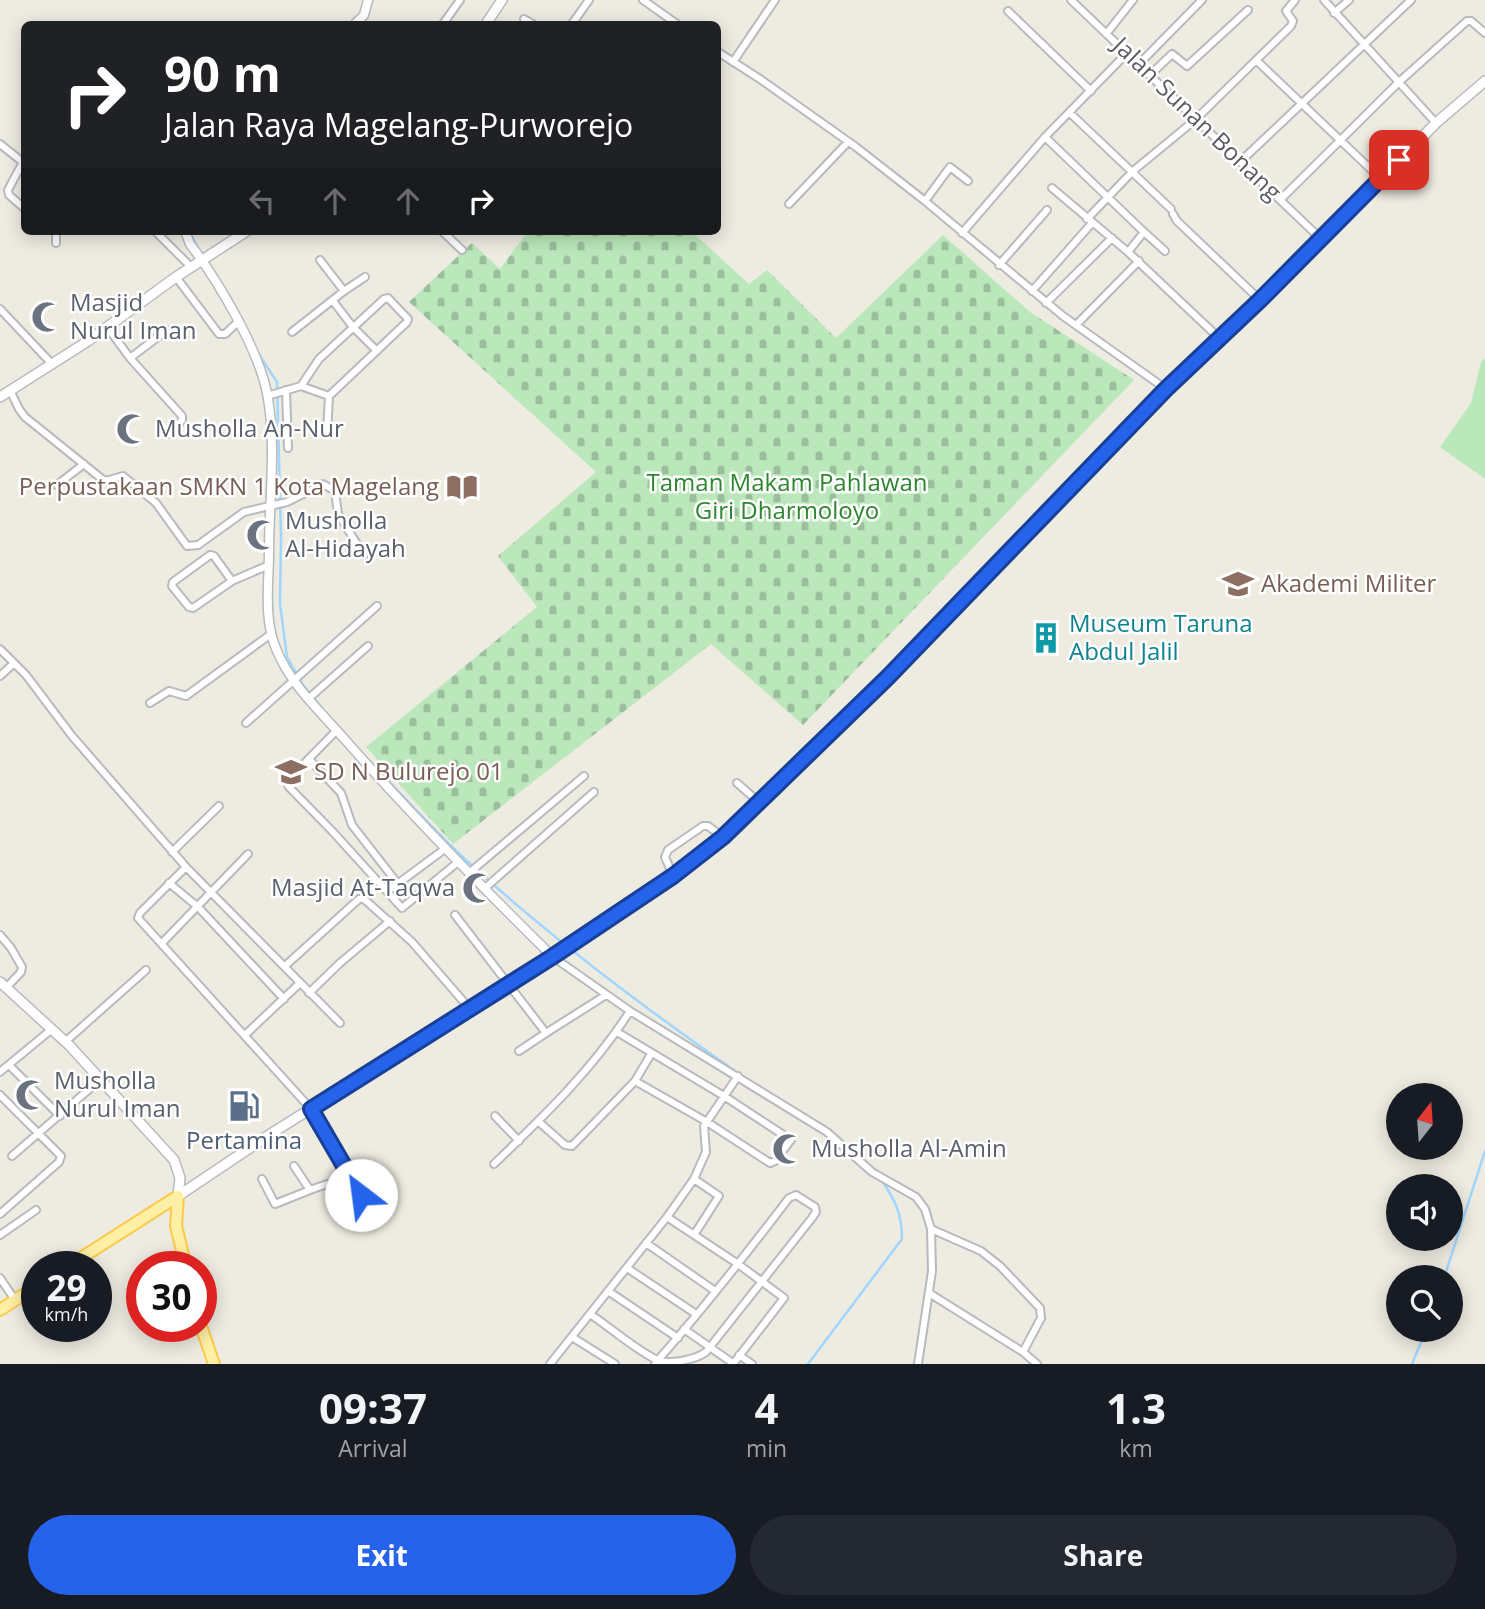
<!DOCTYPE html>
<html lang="en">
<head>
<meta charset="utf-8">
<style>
  :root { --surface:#171b24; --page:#242831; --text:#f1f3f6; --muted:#9ea1a6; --accent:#2563eb }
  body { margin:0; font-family:"Open Sans",sans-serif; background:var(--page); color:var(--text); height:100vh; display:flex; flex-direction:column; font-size:26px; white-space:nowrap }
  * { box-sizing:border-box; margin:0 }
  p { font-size:23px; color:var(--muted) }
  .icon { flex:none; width:38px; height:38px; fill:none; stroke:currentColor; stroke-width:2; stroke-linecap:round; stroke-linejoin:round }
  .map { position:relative; height:1364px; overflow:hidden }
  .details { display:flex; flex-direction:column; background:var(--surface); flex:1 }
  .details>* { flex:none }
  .banner { position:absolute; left:21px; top:21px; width:700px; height:214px; border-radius:10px; box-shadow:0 4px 18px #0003; background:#202124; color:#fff; overflow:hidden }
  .needle { width:46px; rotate:17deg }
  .buttons { position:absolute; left:1386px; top:1083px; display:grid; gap:14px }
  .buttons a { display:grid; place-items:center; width:77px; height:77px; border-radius:50%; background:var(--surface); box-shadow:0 4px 18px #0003; font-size:35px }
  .speed { position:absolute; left:21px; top:1251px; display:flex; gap:14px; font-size:35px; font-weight:700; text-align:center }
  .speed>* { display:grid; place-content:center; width:91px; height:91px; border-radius:50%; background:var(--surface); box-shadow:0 4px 18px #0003; line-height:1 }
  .speed small { font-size:18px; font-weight:400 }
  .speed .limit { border:10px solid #d22; background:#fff; color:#111 }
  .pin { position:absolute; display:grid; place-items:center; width:60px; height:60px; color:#fff; margin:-30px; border-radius:14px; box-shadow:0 4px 10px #0006 }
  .me { position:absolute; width:77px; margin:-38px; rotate:330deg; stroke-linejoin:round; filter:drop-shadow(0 0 5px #0008) }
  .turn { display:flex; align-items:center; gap:24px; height:147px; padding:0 28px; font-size:32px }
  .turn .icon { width:91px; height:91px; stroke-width:2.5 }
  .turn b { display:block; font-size:49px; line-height:60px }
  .lanes { display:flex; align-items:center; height:66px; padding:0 28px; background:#0003; justify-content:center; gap:35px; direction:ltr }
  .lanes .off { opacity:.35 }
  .eta { display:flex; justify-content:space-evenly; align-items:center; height:119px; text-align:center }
  .eta b { font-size:42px; font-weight:700; line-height:49px }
  .button { display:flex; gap:14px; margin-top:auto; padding:14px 28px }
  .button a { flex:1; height:80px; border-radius:42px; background:var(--accent); color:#fff; font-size:28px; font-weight:700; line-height:80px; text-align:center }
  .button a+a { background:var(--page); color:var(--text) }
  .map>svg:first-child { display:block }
  .cemetery { fill:url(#cemetery-stones) }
  .pitch { fill:#bbe8bb }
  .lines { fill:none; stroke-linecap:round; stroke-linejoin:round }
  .stream { stroke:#a0d6ff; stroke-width:2.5 }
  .minor-casing { stroke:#b7babf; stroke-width:10 }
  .tertiary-casing { stroke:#b7babf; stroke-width:11 }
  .secondary-casing { stroke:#b7bbc1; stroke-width:12 }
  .primary-casing { stroke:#feca4a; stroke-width:14 }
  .minor { stroke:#fff; stroke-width:6 }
  .tertiary { stroke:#fff; stroke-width:8 }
  .secondary { stroke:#fff; stroke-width:9 }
  .primary { stroke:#fff0a5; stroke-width:10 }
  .route-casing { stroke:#184099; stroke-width:18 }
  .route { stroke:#2563eb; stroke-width:12 }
  .labels { text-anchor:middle; stroke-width:5; stroke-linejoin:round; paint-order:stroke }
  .street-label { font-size:24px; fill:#5a5e63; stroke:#fff }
  .worship-label { font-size:24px; fill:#5b616d; stroke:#fff; text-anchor:start }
  .park-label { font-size:24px; fill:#2e8730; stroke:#fff }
  .education-label { font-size:24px; fill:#785e54; stroke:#fff; text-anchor:start }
  .culture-label { font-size:24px; fill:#0d838f; stroke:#fff; text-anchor:start }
  .service-label { font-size:24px; fill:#4e5e75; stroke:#fff }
</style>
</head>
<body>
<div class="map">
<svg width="1485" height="1364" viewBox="0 0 1485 1364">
  <defs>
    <pattern id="cemetery-stones" width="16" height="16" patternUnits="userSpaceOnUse" patternTransform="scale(1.75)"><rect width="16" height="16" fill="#bbe8bb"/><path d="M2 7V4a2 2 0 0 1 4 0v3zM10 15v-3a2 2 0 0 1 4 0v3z" fill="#9bbf9c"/></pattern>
  </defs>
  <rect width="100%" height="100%" fill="#eeebe1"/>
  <path class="cemetery" d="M528 231H691L749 284 767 270 836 338 943 235 1030 312 1134 380 803 725 711 644 453 844 366 747 537 607 498 556 596 472 409 302 472 243 500 269Z"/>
  <path class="pitch" d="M1485 358V479L1440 447 1471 403 1481 362Z"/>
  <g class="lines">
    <path class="stream" d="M363 24 372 0
      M189 231 201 253
      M256 350 277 382 281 536 280 604 287 657 303 685 326 713
      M358 749C394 786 428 825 466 860 551 938 643 1007 738 1073
      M1444 1278 1485 1151
      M808 1364 902 1239C902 1213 895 1200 881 1179
      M1412 1364 1426 1330"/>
    <defs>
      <path id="minor" d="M643 0 677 24
        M1071 0 1321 239
        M1324 0 1436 123
        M1008 11 1091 91
        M1334 13 1349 0
        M524 19 533 24
        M443 24 460 0
        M572 24 589 0
        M1107 33 1133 0
        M718 52 760 79 856 147 925 201 1063 316 1166 389
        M1256 60 1381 179
        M733 62 775 0
        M1139 64 1202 0
        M1150 75 1172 54 1187 66 1248 10
        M1070 113 1171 209
        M1045 137 1144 232 1128 252 1219 338
        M0 144 24 163
        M1241 161 1411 0
        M23 162 8 190 9 195 24 208
        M1052 188 1128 252
        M1280 200 1399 82 1467 21H1471L1485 33
        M925 201 950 167 968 181
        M789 204 848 142
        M1173 214 1177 221 1260 300
        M1087 219 1133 171 1195 120 1291 26 1293 21 1286 11 1295 0
        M155 231 191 267
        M442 231 462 250
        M1144 232 1165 251
        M962 233 1045 137 1127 53
        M56 243V231
        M320 260 344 291
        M999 265 1047 210
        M176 277 219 334H225L239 321
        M1032 291 1092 223
        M333 301 353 327 377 351
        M1046 303 1112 238
        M0 309 52 364
        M1076 325 1139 261
        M108 328 130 358 182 416V420L170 434
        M292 332 344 291 365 277
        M130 358 167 330
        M10 390 19 409 25 417 102 479 106 481 123 476 156 503 187 546 198 545 244 512 287 502 323 484 335 491 338 514 364 555
        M286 390 288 448
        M267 396 301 386 319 359 384 299 388 298 408 319 407 322 329 396 301 386
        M327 433 329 396
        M57 485 84 464
        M232 581 193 608 189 607 172 586 173 582 210 555 214 556 232 581 269 565
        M0 649 26 675 72 736 186 867 140 913 138 918 311 1109 361 1195
        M0 676 14 663
        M308 699 368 646
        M150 703 169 691 186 696 271 634
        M246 723 377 606
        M337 730 289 779 287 783 289 787 333 832 402 908 458 862
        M309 759 341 793 352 825 398 884
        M737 783 760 803
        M172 852 219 806
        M186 867 340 1023
        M469 873 584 776
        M673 876 665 857 668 850 703 826H708L723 837
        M169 883 198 907 284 999
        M484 889 594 792
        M388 891 446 848
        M455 915 546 1033 606 995
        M0 935 11 948 22 967 21 972 7 987
        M162 943 248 854
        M553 957 630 1011 827 1132 872 1172 916 1197 925 1209 931 1229 932 1271 918 1364
        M285 966 359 899H364L412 942 469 1008
        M309 993 340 963 390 921
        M617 1032 724 1096 791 1140 775 1161 770 1163 707 1122 635 1081
        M245 1035 300 983
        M65 1042 146 970
        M519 1051 546 1033
        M9 1065 60 1116
        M0 1072 52 1029
        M0 1095 61 1156 59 1162 0 1214
        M495 1116 519 1141
        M539 1122 565 1145 572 1146 635 1081 651 1054
        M12 1156 101 1079
        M494 1164C544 1116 593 1069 630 1011
        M294 1166 310 1190 327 1184 340 1188 353 1182
        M262 1179 275 1204 310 1190
        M667 1217 738 1264 784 1298 733 1364
        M931 1229 981 1251 1000 1266 1040 1308 1041 1318 1023 1352
        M0 1235 36 1210
        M694 1235 719 1196 694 1179
        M646 1243 715 1291
        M627 1268 696 1314
        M0 1278 15 1300
        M608 1291 678 1338
        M929 1293 1023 1352 1037 1364
        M590 1314C611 1328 637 1351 659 1361 671 1364 695 1360 706 1352L812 1218 816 1212 815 1207 796 1195 789 1198C747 1253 704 1308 658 1360L655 1364
        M684 1329 734 1364
        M572 1337 615 1364
        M739 1355 752 1364
        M550 1364 667 1217 694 1179 706 1152 704 1126 738 1076"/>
      <path id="tertiary" d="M355 24 364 15 368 0
        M185 231 190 244C218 281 258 348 267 393 277 445 269 499 269 552 269 584 263 620 277 651 292 687 323 714 348 743 413 817 482 887 553 957"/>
      <path id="secondary" d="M486 24 502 0
        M0 397 88 341 176 277 247 231
        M0 982 69 1045 174 1160 180 1178 178 1196
        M178 1196 272 1133 553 957 673 876 723 837 888 677 1166 389 1339 222 1436 123 1485 81"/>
      <path id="primary" d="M178 1196 176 1226 186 1267
        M67 1267 178 1196
        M0 1310 37 1286
        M201 1326 214 1364"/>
    </defs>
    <use href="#minor" class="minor-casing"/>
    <use href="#tertiary" class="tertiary-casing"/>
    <use href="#secondary" class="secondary-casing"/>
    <use href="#primary" class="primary-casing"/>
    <use href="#minor" class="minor"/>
    <use href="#tertiary" class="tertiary"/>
    <use href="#secondary" class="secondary"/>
    <use href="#primary" class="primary"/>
  </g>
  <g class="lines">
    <defs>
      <path id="route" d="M361 1195 311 1109 552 957 673 876 723 837 888 677 1166 389 1260 300 1399 160"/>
    </defs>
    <use href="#route" class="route-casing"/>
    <use href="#route" class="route"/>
  </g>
  <defs>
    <symbol id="mosque-bare" viewBox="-9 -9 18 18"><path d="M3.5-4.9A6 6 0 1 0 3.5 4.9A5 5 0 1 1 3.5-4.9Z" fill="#6b7280" stroke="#fff" stroke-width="2.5" paint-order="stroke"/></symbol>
    <symbol id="library-bare" viewBox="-9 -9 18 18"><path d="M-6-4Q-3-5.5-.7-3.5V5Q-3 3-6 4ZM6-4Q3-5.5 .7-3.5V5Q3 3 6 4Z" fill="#8d6e63" stroke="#fff" stroke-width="2.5" paint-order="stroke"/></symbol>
    <symbol id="school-bare" viewBox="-9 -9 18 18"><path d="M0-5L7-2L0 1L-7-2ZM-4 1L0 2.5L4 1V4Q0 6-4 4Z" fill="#8d6e63" stroke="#fff" stroke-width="2.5" paint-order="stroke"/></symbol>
    <symbol id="building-bare" viewBox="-9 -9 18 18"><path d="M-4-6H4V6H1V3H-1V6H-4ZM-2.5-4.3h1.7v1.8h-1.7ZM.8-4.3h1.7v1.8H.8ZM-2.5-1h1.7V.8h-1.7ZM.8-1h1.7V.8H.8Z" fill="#0f9aa8" stroke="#fff" stroke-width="2.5" paint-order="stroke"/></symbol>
    <symbol id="fuel-bare" viewBox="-9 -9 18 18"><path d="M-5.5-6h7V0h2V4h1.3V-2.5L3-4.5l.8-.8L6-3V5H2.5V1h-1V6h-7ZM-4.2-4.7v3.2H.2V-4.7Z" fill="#5c6f8a" stroke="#fff" stroke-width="2.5" paint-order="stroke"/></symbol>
  </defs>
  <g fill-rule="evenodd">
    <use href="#mosque-bare" x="25" y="295" width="44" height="44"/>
    <use href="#mosque-bare" x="110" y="407" width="44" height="44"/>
    <use href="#library-bare" x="440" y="465" width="44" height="44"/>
    <use href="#mosque-bare" x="240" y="513" width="44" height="44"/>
    <use href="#school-bare" x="1216" y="562" width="44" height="44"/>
    <use href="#building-bare" x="1024" y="616" width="44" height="44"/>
    <use href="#school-bare" x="269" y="750" width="44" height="44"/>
    <use href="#mosque-bare" x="456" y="866" width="44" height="44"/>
    <use href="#mosque-bare" x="9" y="1073" width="44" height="44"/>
    <use href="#fuel-bare" x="222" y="1084" width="44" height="44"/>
    <use href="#mosque-bare" x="766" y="1127" width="44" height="44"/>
  </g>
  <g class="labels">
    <g class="street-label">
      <text transform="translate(1197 119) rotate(44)" y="8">Jalan Sunan Bonang</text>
    </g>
    <g class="worship-label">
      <text x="70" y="311">Masjid<tspan x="70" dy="28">Nurul Iman</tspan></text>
      <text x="155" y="437">Musholla An-Nur</text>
      <text x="285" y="529">Musholla<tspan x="285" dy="28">Al-Hidayah</tspan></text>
      <text x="455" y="896" text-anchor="end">Masjid At-Taqwa</text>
      <text x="54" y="1089">Musholla<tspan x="54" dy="28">Nurul Iman</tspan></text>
      <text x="811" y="1157">Musholla Al-Amin</text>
    </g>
    <g class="park-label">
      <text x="787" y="491">Taman Makam Pahlawan<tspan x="787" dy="28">Giri Dharmoloyo</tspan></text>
    </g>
    <g class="education-label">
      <text x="439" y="495" text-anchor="end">Perpustakaan SMKN 1 Kota Magelang</text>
      <text x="1261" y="592">Akademi Militer</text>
      <text x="314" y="780">SD N Bulurejo 01</text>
    </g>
    <g class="culture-label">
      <text x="1069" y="632">Museum Taruna<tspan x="1069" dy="28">Abdul Jalil</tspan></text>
    </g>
    <g class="service-label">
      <text x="244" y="1149">Pertamina</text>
    </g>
  </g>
</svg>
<div class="buttons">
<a><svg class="needle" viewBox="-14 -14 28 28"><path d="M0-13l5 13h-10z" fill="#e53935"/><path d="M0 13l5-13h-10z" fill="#9ea1a6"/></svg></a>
<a><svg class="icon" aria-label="sound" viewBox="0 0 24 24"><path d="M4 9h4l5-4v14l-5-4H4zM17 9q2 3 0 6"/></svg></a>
<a><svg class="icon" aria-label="search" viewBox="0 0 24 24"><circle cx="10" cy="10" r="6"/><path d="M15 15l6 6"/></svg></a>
</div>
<div class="speed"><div>29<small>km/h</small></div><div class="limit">30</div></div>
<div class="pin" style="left:1399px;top:160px;background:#d93025"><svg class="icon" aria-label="arrive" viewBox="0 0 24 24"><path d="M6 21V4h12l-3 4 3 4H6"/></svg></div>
<svg class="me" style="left:361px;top:1195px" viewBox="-20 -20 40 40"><circle r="19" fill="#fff"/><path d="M0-13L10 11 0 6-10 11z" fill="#2563eb"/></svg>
<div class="banner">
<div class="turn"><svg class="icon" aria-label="right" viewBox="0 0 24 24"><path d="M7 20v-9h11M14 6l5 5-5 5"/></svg><div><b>90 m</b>Jalan Raya Magelang-Purworejo</div></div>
<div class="lanes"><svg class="icon off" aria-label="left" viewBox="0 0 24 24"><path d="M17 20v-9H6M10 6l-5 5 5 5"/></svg><svg class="icon off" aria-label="ahead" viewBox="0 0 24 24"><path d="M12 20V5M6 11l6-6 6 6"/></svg><svg class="icon off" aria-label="ahead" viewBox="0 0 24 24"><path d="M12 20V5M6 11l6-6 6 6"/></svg><svg class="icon" aria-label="right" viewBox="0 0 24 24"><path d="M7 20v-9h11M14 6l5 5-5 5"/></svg></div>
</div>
</div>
<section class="details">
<div class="eta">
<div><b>09:37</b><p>Arrival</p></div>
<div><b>4</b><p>min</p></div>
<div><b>1.3</b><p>km</p></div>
</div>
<div class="button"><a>Exit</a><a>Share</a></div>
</section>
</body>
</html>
